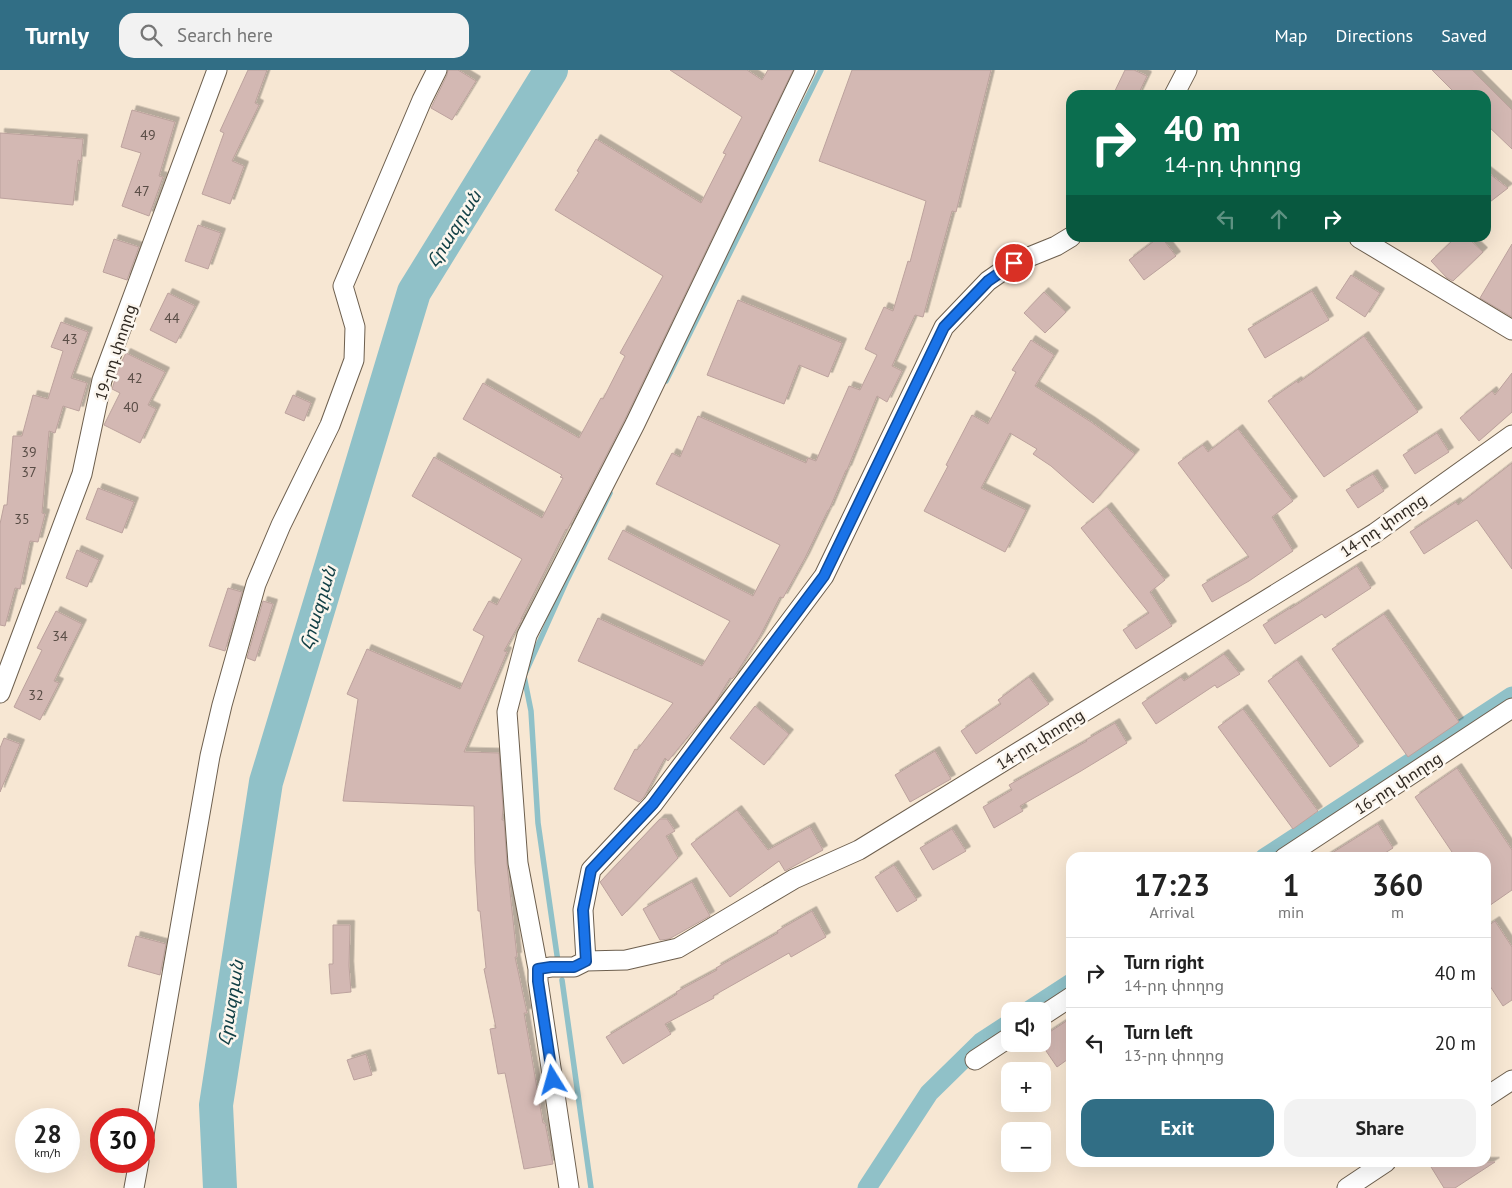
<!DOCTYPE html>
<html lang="en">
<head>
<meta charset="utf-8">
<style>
  :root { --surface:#fff; --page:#f2f2f2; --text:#222; --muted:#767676; --line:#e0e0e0; --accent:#316e85 }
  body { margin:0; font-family:"PT Sans","Noto Sans Armenian",sans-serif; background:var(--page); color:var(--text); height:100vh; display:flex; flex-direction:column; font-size:19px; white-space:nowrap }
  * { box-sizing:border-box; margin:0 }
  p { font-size:16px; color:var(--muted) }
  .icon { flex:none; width:28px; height:28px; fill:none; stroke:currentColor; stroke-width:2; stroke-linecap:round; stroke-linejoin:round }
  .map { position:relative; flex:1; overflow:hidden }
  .panel { position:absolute; left:1066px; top:782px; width:425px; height:315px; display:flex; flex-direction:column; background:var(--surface); border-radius:15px; box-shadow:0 5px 20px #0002 }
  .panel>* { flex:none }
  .hud { position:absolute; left:1066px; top:20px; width:425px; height:152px; border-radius:15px; box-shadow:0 5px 20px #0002; background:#0b6e4f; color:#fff; overflow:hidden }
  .tools { position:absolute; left:1001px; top:932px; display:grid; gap:10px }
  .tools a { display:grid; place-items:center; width:50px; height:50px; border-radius:10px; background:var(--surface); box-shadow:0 5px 20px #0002; font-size:25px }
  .speed { position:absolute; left:15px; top:1038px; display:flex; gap:10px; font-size:25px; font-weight:700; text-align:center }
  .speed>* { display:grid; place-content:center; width:65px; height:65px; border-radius:50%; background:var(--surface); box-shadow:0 5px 20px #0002; line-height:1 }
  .speed small { font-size:12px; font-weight:400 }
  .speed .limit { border:8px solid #d22; background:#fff; color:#111 }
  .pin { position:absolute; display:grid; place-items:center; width:42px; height:42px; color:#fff; margin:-21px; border:2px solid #fff; border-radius:50%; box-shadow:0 1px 5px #0007 }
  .me { position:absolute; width:55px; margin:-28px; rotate:352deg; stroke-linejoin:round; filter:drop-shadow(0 0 4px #0008) }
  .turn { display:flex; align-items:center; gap:18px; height:105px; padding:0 15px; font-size:22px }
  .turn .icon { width:65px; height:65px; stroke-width:2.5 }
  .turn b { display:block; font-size:35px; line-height:42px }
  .lanes { display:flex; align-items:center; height:48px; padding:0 15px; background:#0003; justify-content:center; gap:25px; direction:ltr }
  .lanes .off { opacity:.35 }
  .eta { display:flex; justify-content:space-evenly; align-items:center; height:85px; text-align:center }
  .eta b { font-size:30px; font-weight:800; line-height:35px }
  .action { display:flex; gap:10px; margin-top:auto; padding:10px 15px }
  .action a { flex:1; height:58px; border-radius:15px; background:var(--accent); color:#fff; font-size:20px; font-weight:800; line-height:58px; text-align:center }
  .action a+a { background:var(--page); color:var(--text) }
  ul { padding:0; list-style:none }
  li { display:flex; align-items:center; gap:15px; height:70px; padding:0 15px; border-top:1px solid var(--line) }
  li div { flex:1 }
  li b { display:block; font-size:19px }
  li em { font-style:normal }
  header { display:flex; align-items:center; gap:30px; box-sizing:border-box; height:70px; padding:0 25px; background:var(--accent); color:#fff }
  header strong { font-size:24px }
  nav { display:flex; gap:28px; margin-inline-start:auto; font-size:18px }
  .search { width:350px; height:45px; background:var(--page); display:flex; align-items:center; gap:12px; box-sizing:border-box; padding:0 18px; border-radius:15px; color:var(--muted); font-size:19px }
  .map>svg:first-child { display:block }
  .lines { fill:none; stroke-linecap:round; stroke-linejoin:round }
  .stream { stroke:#90c1c8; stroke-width:5.5 }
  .canal { stroke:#90c1c8; stroke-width:19 }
  .river { stroke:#90c1c8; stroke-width:34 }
  .building { fill:#d3b8b3; stroke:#bca29d; filter:url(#shadow) }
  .street-casing { stroke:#6d5f4e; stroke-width:21 }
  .street { stroke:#fff; stroke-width:19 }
  .route-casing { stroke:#114b97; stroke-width:12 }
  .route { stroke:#1a73e8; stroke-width:9 }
  .labels { text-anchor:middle; stroke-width:5; stroke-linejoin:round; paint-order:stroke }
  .number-label { font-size:14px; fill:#594d46 }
  .street-label { font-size:16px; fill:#302922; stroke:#fcf6ee }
  .water-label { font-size:18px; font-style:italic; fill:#124046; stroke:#fcf6ee }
</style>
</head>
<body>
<header>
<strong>Turnly</strong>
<div class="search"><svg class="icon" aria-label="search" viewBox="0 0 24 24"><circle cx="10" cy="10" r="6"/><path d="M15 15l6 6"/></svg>Search here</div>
<nav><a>Map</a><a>Directions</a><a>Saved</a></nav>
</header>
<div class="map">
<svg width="1512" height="1118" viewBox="0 0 1512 1118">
  <defs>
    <filter id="shadow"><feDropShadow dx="4.5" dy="-4.5" stdDeviation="0" flood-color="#0004"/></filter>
  </defs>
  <rect width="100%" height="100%" fill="#f7e7d3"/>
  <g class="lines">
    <path class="stream" d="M666 311 821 0
      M558 892 538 753 531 641 524 606 567 510 610 423
      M562 910 591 1118"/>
    <path class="canal" d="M1264 788 1512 626
      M1028 941 1071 913
      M867 1118 929 1023 981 972 1010 953"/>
    <path class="river" d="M220 1118 216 1035 266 712 414 222 551 0"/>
  </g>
  <path class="building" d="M248 0H267L255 33 259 35 232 91 244 96 230 134 202 124 224 63 220 61Z
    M448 0H458L476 11 452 50 431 38 447 5Z
    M670 0H747L762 10 768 0H793L625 349 588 421 567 460 566 459 521 549H522L504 581 507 582 464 682 499 683 503 738 502 750H504L507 794 517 887H515L527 943H524L543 1053H545L553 1094 524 1099 505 1003 498 1004 490 959 496 958 484 899 486 898 480 841H478L475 793 474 736 343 731 358 629 347 624 367 579 460 619 484 566 473 560 489 531 497 535 522 489 412 426 434 387 542 448 563 408 560 407 562 405 463 349 483 313 579 368 601 328 603 329 625 286 620 283 663 206 555 140 579 102 577 101 596 69 701 133 726 84 723 83 742 47Z
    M852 0H991L956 142 952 141 923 247 915 245 892 296 902 301 887 332 877 326 847 400H846L829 440H828L805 488 783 528 780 527 760 566 734 607 732 609 730 608 714 635 668 691 665 688 644 727 639 732 614 719 635 679 637 680 673 633 578 591 598 548 702 596 730 551 608 489 623 460 753 526 780 475 656 414 672 383 680 387 698 346 806 393 808 388 816 391 849 316 860 320 877 285 865 279 884 237 893 241 908 191 910 192 926 131 819 91Z
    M1125 0H1134L1147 6 1138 25H1113Z
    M1432 0H1472L1512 40V79L1486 54V25H1457Z
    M132 40 175 52 159 106 163 107 149 146 122 136 141 83 121 77Z
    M0 63 83 69 81 91 78 90 73 135 0 128Z
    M1486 101 1508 118 1486 135Z
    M198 155 221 163 208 199 185 191Z
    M1158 168H1162L1176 186 1144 210 1129 190Z
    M1455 168H1468L1483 182 1453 211 1447 208 1431 191Z
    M114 169 139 177 127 210 103 202Z
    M1512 174V247L1480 228Z
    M1351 205 1380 223 1365 247 1336 228Z
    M1312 221 1329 250 1265 288 1248 259Z
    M1044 222 1066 242 1045 263 1024 243Z
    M168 223 195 236 176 273 150 260Z
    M738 230 842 273 828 307 799 295 784 334 707 305Z
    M61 252 88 262 71 308 87 313 79 341 63 336 55 363 49 361 42 443 45 444 38 472 30 471 20 519 15 518 5 556 0 555V454L4 435H7L13 366H22L33 325 48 329 63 281 51 277Z
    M1364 266 1418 342 1324 407 1268 331 1297 311 1298 313Z
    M1031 270 1054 285 1035 316 1091 352 1135 384 1093 433 1051 396 1033 384 1037 379 1010 363 981 418 1026 440 1005 482 924 441 948 396 946 395 972 345 988 354 1016 302 1012 300Z
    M126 283 165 302 148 335 156 339 140 373 104 355 120 323 112 319 119 297Z
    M1512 303V342L1479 371 1460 348 1492 321 1495 325Z
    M293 325 311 333 304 351 285 343Z
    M1238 359 1293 431 1272 447 1293 481 1249 511 1212 532 1202 515 1249 487 1178 393 1203 375 1208 382Z
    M1437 363 1449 382 1415 404 1403 385Z
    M1512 393V499L1477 450 1424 484 1410 462 1456 432 1458 435Z
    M1373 404 1384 421 1358 438 1346 420Z
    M98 418 134 432 122 463 86 449Z
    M1107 437 1165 510 1150 522 1172 556 1136 579 1123 560 1149 543 1081 458Z
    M77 480 99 490 87 517 66 508Z
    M1357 496 1371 518 1325 548 1322 544 1275 574 1263 555 1290 538V539Z
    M228 518 242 522 225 581 209 576Z
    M263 531 273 534 255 591 247 588Z
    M56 541 82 554 54 611 59 613 40 650 14 637 42 580 37 578Z
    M1384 544 1459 652 1408 687 1332 579Z
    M1224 584 1240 604 1217 618 1215 615 1156 654 1142 633 1181 607 1184 611Z
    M1297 590 1359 676 1330 697 1268 611Z
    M1029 607 1049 634 1019 655 976 684 961 661 1001 634 998 630Z
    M755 636 789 664 764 695 730 668Z
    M1243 639 1318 741 1293 759 1218 657Z
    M1115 653 1127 673 1081 701 1020 736 1023 741 994 758 983 737 1012 720 1009 715 1087 671 1086 670Z
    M4 668 20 674 0 722V678Z
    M935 681 951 709 910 732 895 705Z
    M1457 698 1512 780V820L1486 838V788H1456L1415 727Z
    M737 740 768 780 810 757 823 780 785 801 779 791 730 827 691 774Z
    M660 749H667L675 761 666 766 678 788 622 846 600 812Z
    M1378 754 1393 778 1377 788H1324Z
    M952 759 966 781 933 800 920 778Z
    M894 795 917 830 897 842 875 807Z
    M692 812 710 846 669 869 660 870 643 839Z
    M812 841 826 867 791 887 789 883 713 926 714 928 665 954 671 964 623 994 606 967 677 924 676 922 717 900 716 898 778 863 777 861Z
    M1495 851 1512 877V930L1503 936 1486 910V857Z
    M333 855H350L349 896 351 922 331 924 329 894H333Z
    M136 866 166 874 160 905 128 896Z
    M1071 948V987L1057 997 1042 975V967Z
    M366 984 372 1005 354 1010 347 990Z
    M1428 1092H1495L1455 1118H1444Z"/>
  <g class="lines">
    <defs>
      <path id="street" d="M1174 25 1187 0
        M1359 168 1512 260
        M0 623 82 404 102 310 217 0
        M1284 788 1512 638
        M586 891 583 840 591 800 653 734 824 506 944 257 988 211 1014 193 1056 176 1071 167
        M538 899 551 897H574L586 891 626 890 678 878 794 809 859 780 1375 463 1512 365
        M1042 946 1071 927
        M975 990 1010 967
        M1486 1027 1512 1010
        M144 1065 210 686 222 635 256 514 281 455 330 355 354 290 355 257 343 216 422 30 437 0
        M134 1118 139 1091
        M569 1118 538 911V899L518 793 507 642 527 565 635 354 805 0
        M1347 1118 1386 1092"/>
    </defs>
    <use href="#street" class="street-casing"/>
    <use href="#street" class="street"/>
  </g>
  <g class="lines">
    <defs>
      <path id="route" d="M553 1010 538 911V899L551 897H574L586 891 583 840 591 800 653 734 824 506 944 257 988 211 1014 193"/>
    </defs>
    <use href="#route" class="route-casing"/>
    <use href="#route" class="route"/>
  </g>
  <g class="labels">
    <g class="number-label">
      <text x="148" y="70">49</text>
      <text x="142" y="126">47</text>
      <text x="172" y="253">44</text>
      <text x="70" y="274">43</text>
      <text x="135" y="313">42</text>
      <text x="131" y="342">40</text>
      <text x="29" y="387">39</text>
      <text x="29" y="407">37</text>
      <text x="22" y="454">35</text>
      <text x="60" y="571">34</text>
      <text x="36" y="630">32</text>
    </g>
    <g class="street-label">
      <text transform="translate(115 282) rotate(-72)" y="6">19-րդ փողոց</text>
      <text transform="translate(1383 455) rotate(-34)" y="6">14-րդ փողոց</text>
      <text transform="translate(1040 669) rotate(-32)" y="6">14-րդ փողոց</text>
      <text transform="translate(1398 713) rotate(-33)" y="6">16-րդ փողոց</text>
    </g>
    <g class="water-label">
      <text transform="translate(454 159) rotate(-58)" y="6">Հրազդան</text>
      <text transform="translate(318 538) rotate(-73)" y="6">Հրազդան</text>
      <text transform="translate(231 933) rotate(-81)" y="6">Հրազդան</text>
    </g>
  </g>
</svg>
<div class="tools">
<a><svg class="icon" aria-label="sound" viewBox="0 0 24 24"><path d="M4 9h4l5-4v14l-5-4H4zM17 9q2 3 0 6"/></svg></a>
<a>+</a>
<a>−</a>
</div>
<div class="speed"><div>28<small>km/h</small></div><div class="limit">30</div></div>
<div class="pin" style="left:1014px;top:193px;background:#d93025"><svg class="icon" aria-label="arrive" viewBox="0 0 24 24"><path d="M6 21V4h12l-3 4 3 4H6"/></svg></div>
<svg class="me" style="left:553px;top:1010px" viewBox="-20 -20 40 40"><path d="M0-17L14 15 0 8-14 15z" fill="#1a73e8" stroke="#fff" stroke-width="4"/></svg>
<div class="hud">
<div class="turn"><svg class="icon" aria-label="right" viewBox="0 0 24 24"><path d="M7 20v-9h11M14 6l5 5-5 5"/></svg><div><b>40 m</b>14-րդ փողոց</div></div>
<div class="lanes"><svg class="icon off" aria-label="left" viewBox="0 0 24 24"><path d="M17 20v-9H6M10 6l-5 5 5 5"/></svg><svg class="icon off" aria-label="ahead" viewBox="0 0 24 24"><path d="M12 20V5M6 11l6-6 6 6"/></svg><svg class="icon" aria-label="right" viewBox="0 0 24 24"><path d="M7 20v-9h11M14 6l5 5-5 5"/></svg></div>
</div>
<section class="panel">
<div class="eta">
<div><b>17:23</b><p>Arrival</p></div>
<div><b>1</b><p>min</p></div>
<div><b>360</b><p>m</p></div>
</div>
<ul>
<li><svg class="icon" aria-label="right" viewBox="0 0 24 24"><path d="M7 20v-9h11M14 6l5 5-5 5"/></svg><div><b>Turn right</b><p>14-րդ փողոց</p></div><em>40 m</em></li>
<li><svg class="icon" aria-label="left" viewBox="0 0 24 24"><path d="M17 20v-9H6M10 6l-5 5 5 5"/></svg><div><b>Turn left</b><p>13-րդ փողոց</p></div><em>20 m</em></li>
</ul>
<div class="action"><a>Exit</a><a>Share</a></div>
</section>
</div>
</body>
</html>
